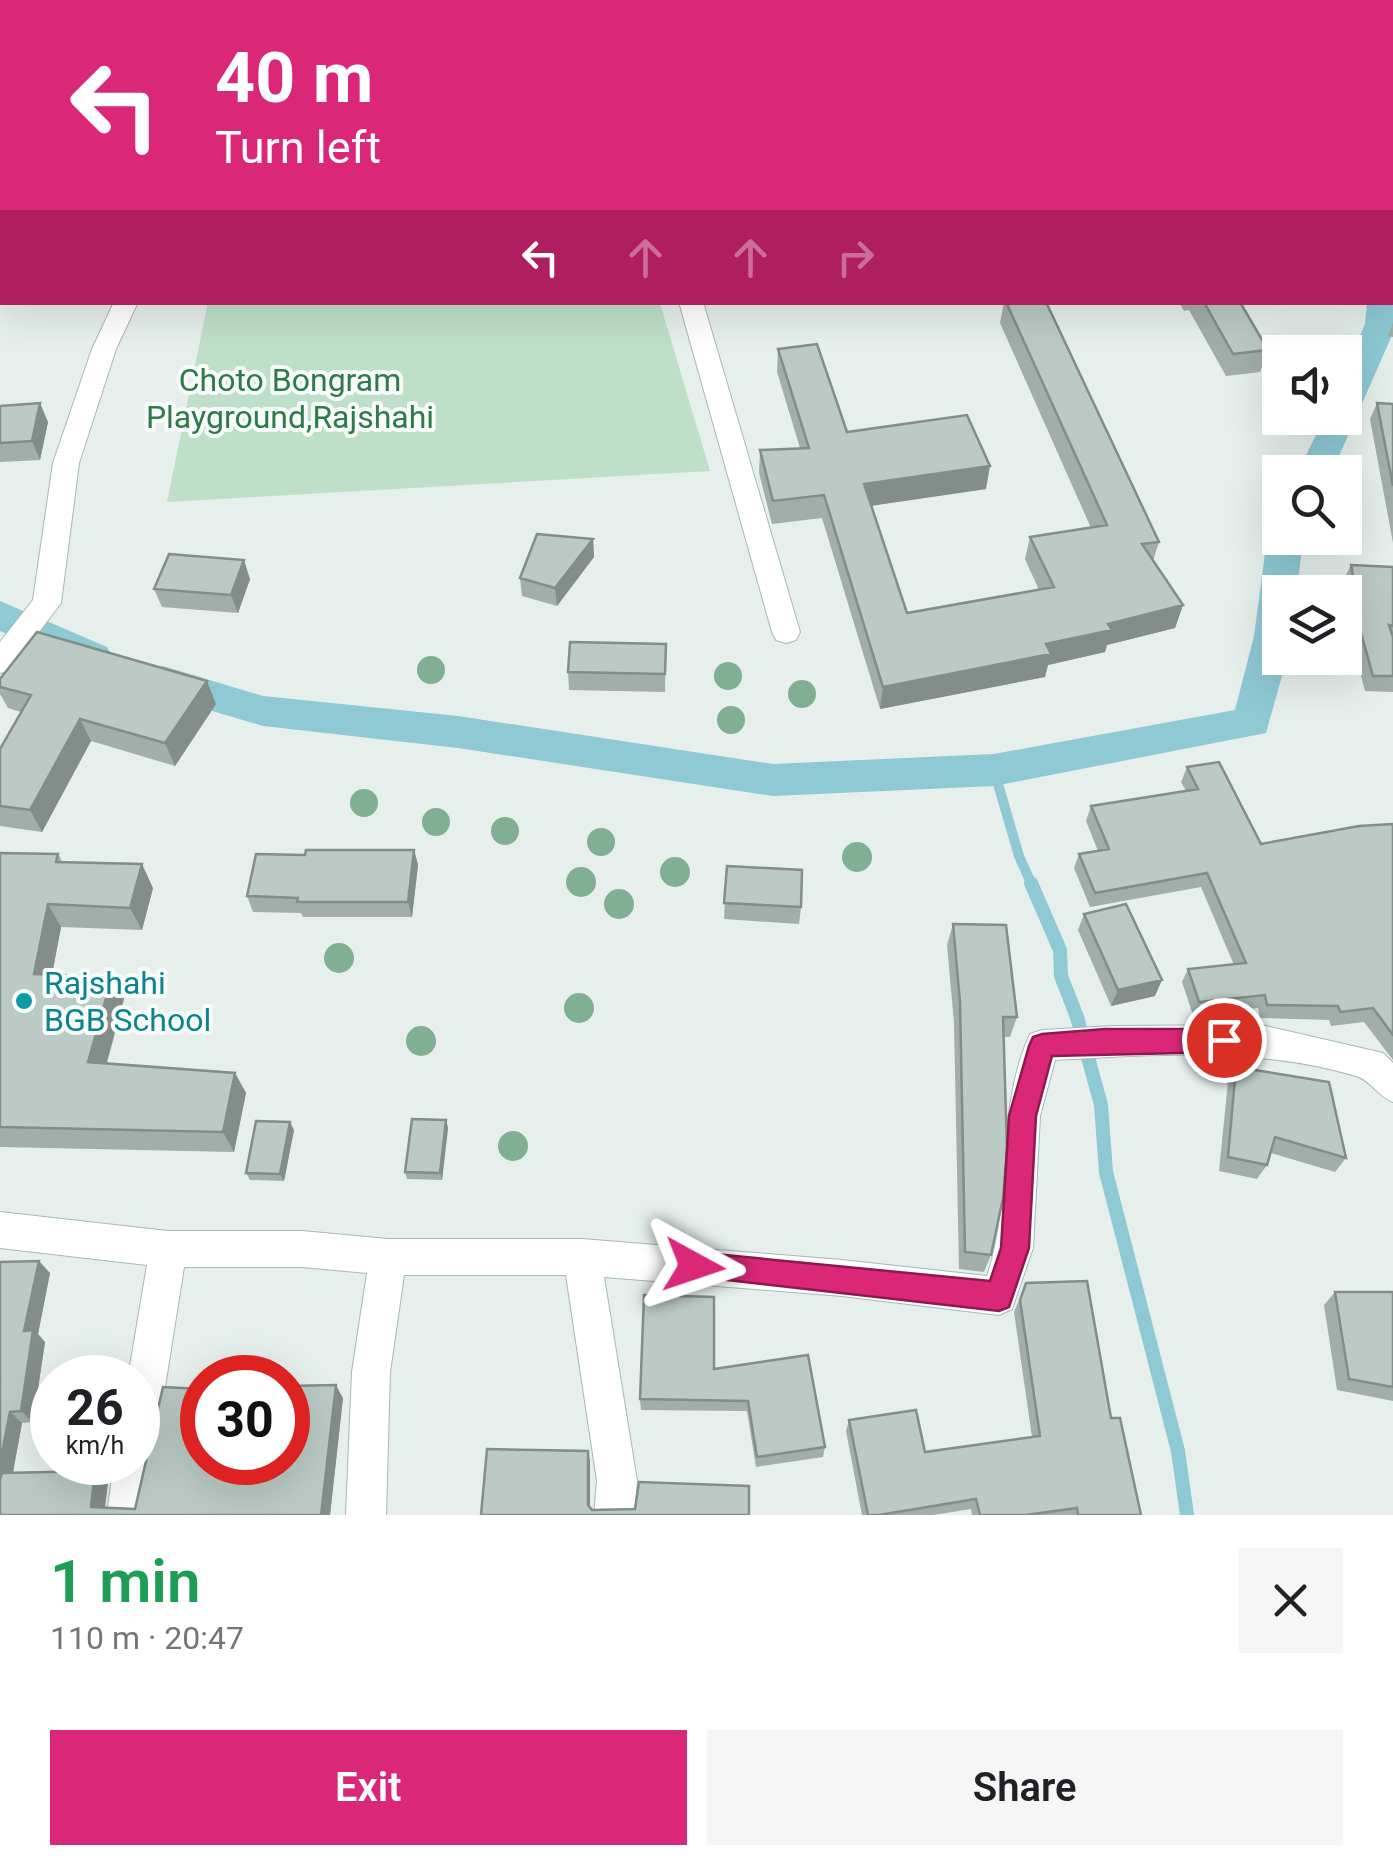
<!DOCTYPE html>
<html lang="en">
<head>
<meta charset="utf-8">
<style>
  :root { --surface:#fff; --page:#f6f6f6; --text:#202124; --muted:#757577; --accent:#db2777 }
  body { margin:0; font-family:Roboto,sans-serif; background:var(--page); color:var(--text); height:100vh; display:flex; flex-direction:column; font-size:38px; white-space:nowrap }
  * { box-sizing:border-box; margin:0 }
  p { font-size:32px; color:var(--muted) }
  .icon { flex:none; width:55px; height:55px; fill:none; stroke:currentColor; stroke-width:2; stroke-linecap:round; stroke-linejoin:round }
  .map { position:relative; height:1515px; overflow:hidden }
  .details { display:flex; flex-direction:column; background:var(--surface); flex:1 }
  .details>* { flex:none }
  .hud { position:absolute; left:0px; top:0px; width:1395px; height:305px; box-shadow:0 10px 40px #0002; background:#db2777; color:#fff; overflow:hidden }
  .controls { position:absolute; left:1262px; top:335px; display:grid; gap:20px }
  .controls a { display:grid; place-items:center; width:100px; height:100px; border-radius:0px; background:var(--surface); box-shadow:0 10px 40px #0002; font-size:50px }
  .speed { position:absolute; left:30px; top:1355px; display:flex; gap:20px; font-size:50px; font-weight:700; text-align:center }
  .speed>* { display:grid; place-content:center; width:130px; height:130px; border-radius:50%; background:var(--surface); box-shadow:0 10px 40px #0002; line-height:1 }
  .speed small { font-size:25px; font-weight:400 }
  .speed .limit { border:15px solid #d22; background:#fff; color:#111 }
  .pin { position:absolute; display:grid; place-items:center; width:85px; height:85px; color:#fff; margin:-42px; border:5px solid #fff; border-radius:50%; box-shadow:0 2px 10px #0007 }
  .me { position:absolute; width:110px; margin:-55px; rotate:95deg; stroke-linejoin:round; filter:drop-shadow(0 0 8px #0008) }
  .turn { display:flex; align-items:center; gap:35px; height:210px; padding:0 50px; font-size:45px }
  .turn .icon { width:130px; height:130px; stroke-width:2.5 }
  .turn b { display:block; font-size:70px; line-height:85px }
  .lanes { display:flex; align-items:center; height:95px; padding:0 50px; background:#0003; justify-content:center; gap:50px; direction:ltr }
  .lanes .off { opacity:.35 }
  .round { display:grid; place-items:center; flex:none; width:105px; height:105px; border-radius:0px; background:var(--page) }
  .overview { display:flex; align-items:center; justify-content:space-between; height:170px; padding:0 50px }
  h1 { font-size:60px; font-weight:600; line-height:75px; color:#1e9e55 }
  .button { display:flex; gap:20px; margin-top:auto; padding:20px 50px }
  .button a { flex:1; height:115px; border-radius:0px; background:var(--accent); color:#fff; font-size:40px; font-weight:600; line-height:115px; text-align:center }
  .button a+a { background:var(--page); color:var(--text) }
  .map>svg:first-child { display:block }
  .green { fill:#bfe0c8 }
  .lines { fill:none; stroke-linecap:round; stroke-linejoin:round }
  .stream-far1 { stroke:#8ec9d4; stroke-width:10 }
  .stream { stroke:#8ec9d4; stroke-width:14 }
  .canal { fill:#8ec9d4; fill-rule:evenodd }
  .minor-casing { stroke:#a8b8b2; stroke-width:2 }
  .minor { fill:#fff; fill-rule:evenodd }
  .tree { fill:#80af93 }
  .wall { fill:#a1aea9 }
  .shaded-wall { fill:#838d89 }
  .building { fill:#bbcac4; stroke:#838d89; stroke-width:2.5 }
  .route { fill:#db2777; stroke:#8e194d; stroke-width:2.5 }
  .culture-dot { fill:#0f9aa8; stroke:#f7fbf9; stroke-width:4 }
  .labels { text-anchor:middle; stroke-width:8; stroke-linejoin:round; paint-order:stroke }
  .park-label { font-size:32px; fill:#2d7a4b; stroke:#f7fbf9 }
  .culture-label { font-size:32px; fill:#0d838f; stroke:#f7fbf9; text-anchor:start }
</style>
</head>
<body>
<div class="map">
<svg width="1393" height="1515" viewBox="0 0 1393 1515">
  <rect width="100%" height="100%" fill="#e6efeb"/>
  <path class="green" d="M208 302 660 303 710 471 167 502Z"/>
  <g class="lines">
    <path class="stream-far1" d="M994 770 1019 856 1032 885"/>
    <path class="stream" d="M1031 883 1060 950 1061 976 1077 1017 1101 1105 1106 1172 1178 1451 1187 1515"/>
    <path class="canal" d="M1393 233V252H1392V233Z
      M1393 295V333L1332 472H1298L1324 418H1345V369L1365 324 1367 302H1392Z
      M1280 527V538H1303L1297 592H1280V658H1287L1266 733 994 786 773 796 458 748 263 726 149 692 144 681 149 670 163 666 263 696 458 716 773 764 994 754 1235 710 1254 636 1267 538 1272 529Z
      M0 601 107 647 113 657 107 667 94 672 81 667 0 631Z"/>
    <defs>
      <path id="minor" d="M195 0H215V2H196Z
        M424 0H444V2H425Z
        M114 302H138L116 349 79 463 61 603 10 670 0 673V642L33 600 53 463 92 349Z
        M679 302H703L800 632 796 640 786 643 776 640 772 632Z
        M1261 1025 1383 1053 1393 1063V1102C1378 1096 1370 1080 1356 1076 1258 1047 1156 1054 1055 1060L1040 1116 1033 1248 1012 1309 999 1315 842 1296 604 1277 637 1481 634 1515H594L597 1481 566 1275H404L390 1372 386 1515H346L352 1372 367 1273 302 1267H184L158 1431 152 1445 146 1447 154 1462 147 1515H107L114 1462H138V1378H128L147 1265 0 1248V1212L168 1231H302L388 1239H582L842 1260 987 1276C1014 1198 994 1113 1030 1034L1042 1030 1114 1026Z"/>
    </defs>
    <use href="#minor" class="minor-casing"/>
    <use href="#minor" class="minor"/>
  </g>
  <g class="tree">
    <circle cx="431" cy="670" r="14"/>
    <circle cx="728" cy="676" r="14"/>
    <circle cx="802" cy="694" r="14"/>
    <circle cx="731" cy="720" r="14"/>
    <circle cx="364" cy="803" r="14"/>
    <circle cx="436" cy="822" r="14"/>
    <circle cx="505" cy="831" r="14"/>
    <circle cx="601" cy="842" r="14"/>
    <circle cx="857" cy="857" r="15"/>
    <circle cx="675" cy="872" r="15"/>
    <circle cx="581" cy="882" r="15"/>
    <circle cx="619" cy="904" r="15"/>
    <circle cx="339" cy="958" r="15"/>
    <circle cx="579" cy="1008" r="15"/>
    <circle cx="421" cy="1041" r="15"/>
    <circle cx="513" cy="1146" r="15"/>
  </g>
  <path class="wall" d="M1004 302H1046L1159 542 1153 561 1183 605 1175 628 1107 645 1105 652 1048 665 1045 677 880 709 822 518 772 524 759 473 760 450 800 448 777 372 778 349 847 432 986 489 871 506 907 613 1039 590 1025 559 1030 537 1091 528 1000 323Z
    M1179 302H1240L1268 350 1260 372 1226 376 1189 310 1184 311Z
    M1393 322V337L1388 336Z
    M1377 403 1393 404V543L1370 419Z
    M0 406 48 422 40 460 0 462Z
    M593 539 594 557 557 606 522 596 520 578Z
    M1351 565 1393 567V692L1365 691 1345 616V611L1348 604 1343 581Z
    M250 579 238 613 162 607 154 589Z
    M666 644 665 692 569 690 568 672Z
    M0 679 216 704 175 766 91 741 42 832 0 826V749L21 712 8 708 0 694Z
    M1187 767 1261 844 1393 824V1060L1364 1022 1331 1026 1329 1020 1260 1018 1258 1008 1193 1015 1182 982 1188 969 1234 965 1201 887 1090 907 1074 868 1079 854 1098 851 1086 821 1091 806 1186 791 1181 782Z
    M414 850 418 865 412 917H303L301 913 253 912 247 896 305 855Z
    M0 853 58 854 63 863 153 888 142 930 61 927 52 974 124 999 107 1063 235 1073 246 1093 234 1152 0 1147Z
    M727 866 801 907 799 924 724 919Z
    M1084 914 1155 996 1111 1006 1078 930Z
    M953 924 1017 1017 1010 1037H1003L991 1255 984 1272 959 1269 954 1023 947 945Z
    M1236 1067 1346 1158 1335 1172 1271 1153 1267 1165 1257 1179 1219 1171 1228 1082Z
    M446 1120 448 1128 442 1180 407 1179 405 1172Z
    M294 1130 284 1181 250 1180 246 1173Z
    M0 1262 50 1273 38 1334 45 1342 33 1422 22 1423 13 1473 108 1482 105 1508 135 1509 343 1398 330 1515H0Z
    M1026 1283 1111 1418 1141 1515H972L971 1509 933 1515H862L846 1431 849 1420 925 1452 1032 1437 1014 1312Z
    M1335 1292H1393V1401L1337 1390 1324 1305Z
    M714 1369 825 1447 823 1457 756 1467 747 1411 641 1410 640 1399Z"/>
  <path class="shaded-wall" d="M40 403 48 422 40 460 32 441Z
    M990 466 986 489 862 507 864 484Z
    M593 539 594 557 557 606 555 588Z
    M244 560 250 579 238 613 231 595Z
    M1183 605 1175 628 1107 645 1105 652 1048 665 1045 677 880 709 883 687 1046 644 1108 624Z
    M207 681 216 704 175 766 165 743Z
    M80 719 91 741 42 832 30 810Z
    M414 850 418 865 412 917 408 902Z
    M142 864 153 888 142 930 130 908Z
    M48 904 61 927 48 996 34 974Z
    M112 977 124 999 101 1083 88 1062Z
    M1162 980 1155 996 1111 1006 1118 990Z
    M235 1073 246 1093 234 1152 223 1132Z
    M446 1120 448 1128 442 1180 440 1173Z
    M290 1122 294 1130 284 1181 280 1174Z
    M39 1261 50 1273 38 1334 45 1342 33 1422 21 1411 24 1331Z
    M336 1385 343 1398 330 1515H321Z
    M10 1412 22 1423 8 1498 0 1492V1462Z
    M588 1451 590 1461V1515L588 1505Z
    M95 1471 108 1482 104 1515 91 1507Z"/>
  <path class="building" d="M54 0H87V2H54Z
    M543 0H588L589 2H543Z
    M829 0H874L876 2H830Z
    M1006 302H1046L1159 542 1142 544 1183 605 1108 624 1112 630 1046 644 1051 654 883 687 824 495 773 501 760 450 809 448 778 349 817 344 847 432 967 415 990 466 864 484 907 613 1054 587 1030 537 1107 525Z
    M1204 302H1240L1268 350 1233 354Z
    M40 403 32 441 0 443V406Z
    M1377 403 1393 404V486Z
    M537 534 593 539 555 588 520 578Z
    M169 554 244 560 231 595 154 589Z
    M1351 565 1393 567V626L1389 625 1393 637V676H1373L1351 597H1357Z
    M37 632 207 681 165 743 80 719 30 810 0 806V749L31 695 0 687V679Z
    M570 642 666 644 665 674 568 672Z
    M1219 762 1261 844 1359 826 1393 824V1035L1373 1008 1340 1012 1338 1006 1267 1005 1265 995 1199 1002 1188 969 1246 963 1207 873 1095 893 1079 854 1109 849 1091 806 1198 789 1187 767Z
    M306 850H414L408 902H297L298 898 247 896 256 854 305 855Z
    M0 853 58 854 56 862 142 864 130 908 48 904 34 974 112 977 88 1062 235 1073 223 1132 0 1127Z
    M727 866 802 870 801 907 724 903Z
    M1126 904 1162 980 1118 990 1084 914Z
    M953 924 1006 925 1017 1017H1003L1007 1148 1003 1198 991 1255 965 1252 960 1002Z
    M1236 1067 1329 1082 1346 1158 1275 1137 1267 1165 1228 1157Z
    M412 1119 446 1120 440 1173 405 1172Z
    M256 1121 290 1122 280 1174 246 1173Z
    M39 1261 24 1331 33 1330 21 1411 10 1412 0 1462V1262Z
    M1087 1281 1111 1418H1120L1141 1515H1078L1077 1508 1026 1515H980L976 1499 879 1515H868L849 1420 916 1410 925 1452 1040 1436 1020 1300 1026 1283Z
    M1335 1292H1393V1387L1349 1379Z
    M644 1295 714 1297V1369L808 1355 825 1447 757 1457 748 1401 640 1399Z
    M336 1385 321 1515H0V1480L2 1473 95 1471 91 1507 135 1509 163 1387 202 1389V1462H288V1386Z
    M487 1449 588 1451V1505L592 1510 635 1509 639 1482 749 1486V1515H481Z"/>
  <path class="route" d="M1105 1029H1224L1234 1032 1237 1040 1234 1049 1224 1052 1052 1056 1036 1116 1029 1248 1009 1307 999 1311 684 1275 679 1266 684 1256 694 1252 990 1281 1001 1248 1009 1116 1029 1046 1033 1037 1042 1034Z"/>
  <circle class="culture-dot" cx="24" cy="1001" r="10"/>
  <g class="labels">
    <g class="park-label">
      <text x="290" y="391">Choto Bongram<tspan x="290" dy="37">Playground,Rajshahi</tspan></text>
    </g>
    <g class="culture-label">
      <text x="44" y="994">Rajshahi<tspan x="44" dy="37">BGB School</tspan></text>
    </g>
  </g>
</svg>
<div class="controls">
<a><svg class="icon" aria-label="sound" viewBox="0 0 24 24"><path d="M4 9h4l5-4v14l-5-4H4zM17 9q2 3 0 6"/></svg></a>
<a><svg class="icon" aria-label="search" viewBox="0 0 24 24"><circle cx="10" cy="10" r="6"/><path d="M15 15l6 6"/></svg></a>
<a><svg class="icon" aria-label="layers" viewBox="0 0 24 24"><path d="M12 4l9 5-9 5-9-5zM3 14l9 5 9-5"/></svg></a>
</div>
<div class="speed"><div>26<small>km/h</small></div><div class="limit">30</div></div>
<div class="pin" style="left:1224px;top:1040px;background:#d93025"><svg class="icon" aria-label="arrive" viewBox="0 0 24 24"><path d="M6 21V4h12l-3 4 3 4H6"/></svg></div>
<svg class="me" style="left:694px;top:1266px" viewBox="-20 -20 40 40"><path d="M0-17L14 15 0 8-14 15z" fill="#db2777" stroke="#fff" stroke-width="4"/></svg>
<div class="hud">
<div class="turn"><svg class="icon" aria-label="left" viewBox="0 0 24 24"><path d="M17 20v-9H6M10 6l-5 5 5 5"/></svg><div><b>40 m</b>Turn left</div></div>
<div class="lanes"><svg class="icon" aria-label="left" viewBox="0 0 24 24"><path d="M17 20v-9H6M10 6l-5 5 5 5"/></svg><svg class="icon off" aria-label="ahead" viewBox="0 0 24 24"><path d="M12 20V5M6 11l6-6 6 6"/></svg><svg class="icon off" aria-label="ahead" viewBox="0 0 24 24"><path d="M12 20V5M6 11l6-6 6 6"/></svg><svg class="icon off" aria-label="right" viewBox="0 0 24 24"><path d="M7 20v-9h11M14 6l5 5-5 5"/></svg></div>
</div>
</div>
<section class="details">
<div class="overview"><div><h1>1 min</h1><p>110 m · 20:47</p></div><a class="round"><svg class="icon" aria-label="close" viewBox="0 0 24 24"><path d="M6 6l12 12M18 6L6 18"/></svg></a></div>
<div class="button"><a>Exit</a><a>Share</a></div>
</section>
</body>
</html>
